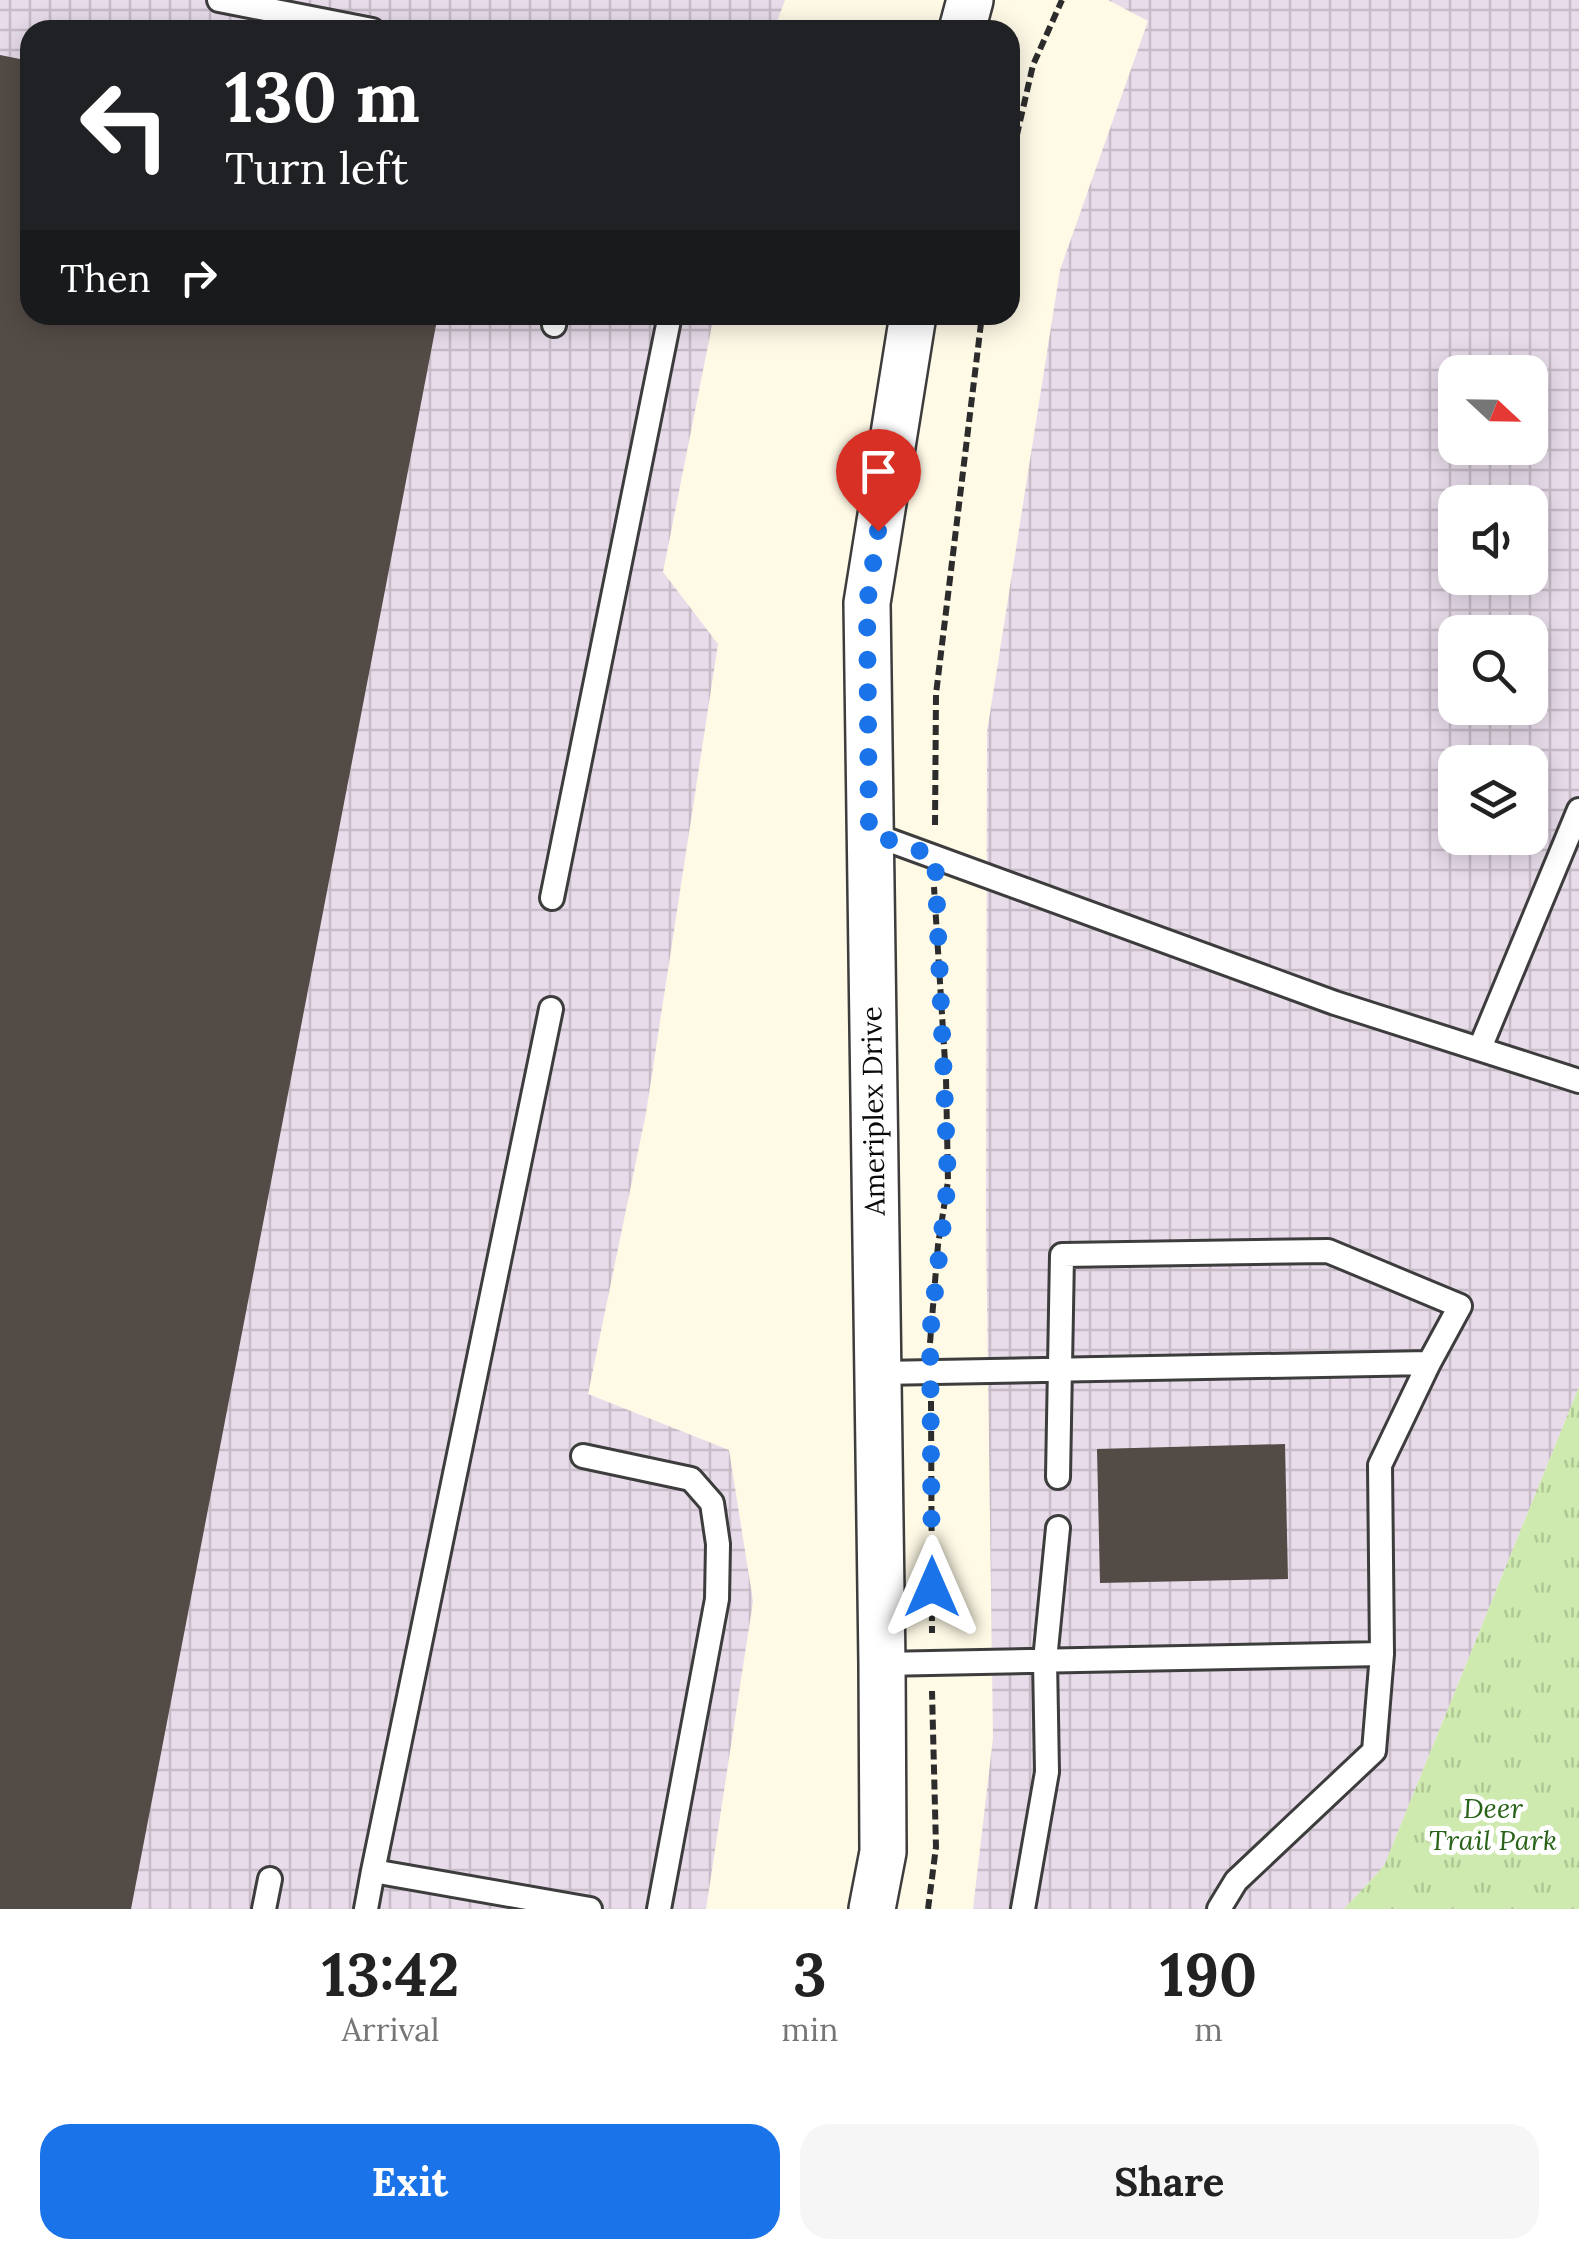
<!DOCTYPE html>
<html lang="en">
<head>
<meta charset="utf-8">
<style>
  :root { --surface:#fff; --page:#f6f6f6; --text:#222; --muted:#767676; --accent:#1a73e8 }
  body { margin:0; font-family:Lora,serif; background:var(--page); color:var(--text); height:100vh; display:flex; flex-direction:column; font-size:38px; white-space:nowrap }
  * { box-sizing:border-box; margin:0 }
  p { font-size:32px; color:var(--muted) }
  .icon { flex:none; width:55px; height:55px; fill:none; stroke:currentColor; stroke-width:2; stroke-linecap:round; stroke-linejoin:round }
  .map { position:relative; height:1909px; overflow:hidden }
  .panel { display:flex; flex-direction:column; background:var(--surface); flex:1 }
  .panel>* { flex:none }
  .hud { position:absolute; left:20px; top:20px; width:1000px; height:305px; border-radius:30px; box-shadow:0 5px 25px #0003; background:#202124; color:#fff; overflow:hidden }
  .needle { width:65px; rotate:112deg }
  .controls { position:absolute; left:1438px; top:355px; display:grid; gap:20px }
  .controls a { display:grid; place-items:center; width:110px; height:110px; border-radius:20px; background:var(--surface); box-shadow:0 5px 25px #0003; font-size:50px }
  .pin { position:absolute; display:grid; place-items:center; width:85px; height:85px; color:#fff; margin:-102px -42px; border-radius:50% 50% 50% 0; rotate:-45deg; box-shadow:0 0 10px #0007 }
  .pin .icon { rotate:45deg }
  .me { position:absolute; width:110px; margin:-55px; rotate:0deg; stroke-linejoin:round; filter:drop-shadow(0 0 8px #0008) }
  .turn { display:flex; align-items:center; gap:35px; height:210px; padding:0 40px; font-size:45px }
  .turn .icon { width:130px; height:130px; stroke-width:2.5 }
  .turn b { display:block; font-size:70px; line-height:85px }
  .then { display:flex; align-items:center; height:95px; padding:0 40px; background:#0003; gap:20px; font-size:38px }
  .eta { display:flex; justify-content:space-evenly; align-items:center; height:170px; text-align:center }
  .eta b { font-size:60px; font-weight:800; line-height:70px }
  .primary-button { display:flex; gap:20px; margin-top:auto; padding:20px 40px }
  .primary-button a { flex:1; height:115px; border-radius:30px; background:var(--accent); color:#fff; font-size:40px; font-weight:800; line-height:115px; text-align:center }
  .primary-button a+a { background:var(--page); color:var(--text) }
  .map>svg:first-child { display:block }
  .industrial { fill:url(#industrial-grid); fill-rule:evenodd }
  .park { fill:url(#park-tufts) }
  .building { fill:#534b46 }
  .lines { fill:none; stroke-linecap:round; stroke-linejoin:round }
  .lane-casing { stroke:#3d3d3d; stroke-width:28 }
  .street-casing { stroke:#3d3d3d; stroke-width:50 }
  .path { stroke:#2c2c2c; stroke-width:6; stroke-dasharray:10 5; stroke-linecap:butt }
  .lane { stroke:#fff; stroke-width:22 }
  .street { stroke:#fff; stroke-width:45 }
  .route { stroke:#1a73e8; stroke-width:18; stroke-dasharray:0 32.4 }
  .labels { text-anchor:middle; stroke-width:10; stroke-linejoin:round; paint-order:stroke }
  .street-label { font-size:28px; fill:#0a0a0a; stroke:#fff }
  .park-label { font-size:28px; font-style:italic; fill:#296319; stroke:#fff }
</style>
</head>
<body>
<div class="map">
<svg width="1579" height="1909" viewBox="0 0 1579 1909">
  <defs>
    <pattern id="industrial-grid" width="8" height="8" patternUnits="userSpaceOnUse" patternTransform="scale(2.5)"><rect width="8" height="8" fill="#e8dcea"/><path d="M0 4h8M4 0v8" fill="none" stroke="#c6bbc7"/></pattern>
    <pattern id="park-tufts" width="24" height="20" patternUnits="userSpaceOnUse" patternTransform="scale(2.5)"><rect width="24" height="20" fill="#ceeaaf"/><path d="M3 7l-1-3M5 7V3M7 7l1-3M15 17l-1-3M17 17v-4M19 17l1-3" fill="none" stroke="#b0c795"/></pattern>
  </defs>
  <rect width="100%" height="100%" fill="#fffae6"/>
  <path class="industrial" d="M0 0H785L774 30H30V315H714L663 572 718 644 646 1113 588 1394 729 1450 753 1601 706 1909H0Z
    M1108 0H1579V1387L1384 1866 1344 1909H973L993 1738 986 1226 987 732 1060 270 1148 21ZM1455 372H1530V448H1455ZM1455 502H1530V578H1455ZM1455 632H1530V708H1455ZM1455 762H1530V838H1455Z"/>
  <path class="park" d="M1579 1387V1909H1344L1384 1866Z"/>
  <path class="building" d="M0 55 30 61V315H438L131 1909H0Z
    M1285 1444 1288 1579 1100 1583 1097 1449Z"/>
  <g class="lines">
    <defs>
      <path id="lane" d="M219 0 372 30
        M554 325 556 315
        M869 833 1335 1003 1579 1081
        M552 898 670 315
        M1480 1048 1579 810
        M880 1373C1063 1371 1246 1367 1429 1363L1460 1306 1328 1251 1062 1255 1058 1477
        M583 1456 691 1479 712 1503 718 1544 717 1599 659 1909
        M1382 1654 1380 1465 1429 1363
        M882 1664 1382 1654 1374 1751 1236 1881 1219 1909
        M373 1871 551 1009
        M264 1909 270 1879
        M366 1909 373 1871 590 1909
        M1023 1909 1047 1772 1045 1660 1058 1528"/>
      <path id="street" d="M962 30 970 0
        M872 1909 883 1852 882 1664 867 603 913 315"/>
    </defs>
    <use href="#lane" class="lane-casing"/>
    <use href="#street" class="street-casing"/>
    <path class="path" d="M1010 165 1033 65 1062 0
      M935 825 936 694 982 315
      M930 1343 938 1245 948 1181 946 1078 934 887
      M931 1401 932 1633
      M928 1909 936 1847 932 1691"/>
    <use href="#lane" class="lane"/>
    <use href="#street" class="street"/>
  </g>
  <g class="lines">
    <path class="route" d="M878 531 867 604 869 833 935 856 948 1181 930 1334 932 1587"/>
  </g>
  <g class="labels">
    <g class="street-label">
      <text transform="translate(873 1111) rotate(-91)" y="10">Ameriplex Drive</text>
    </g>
    <g class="park-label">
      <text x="1493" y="1818">Deer<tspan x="1493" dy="32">Trail Park</tspan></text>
    </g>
  </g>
</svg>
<div class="controls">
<a><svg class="needle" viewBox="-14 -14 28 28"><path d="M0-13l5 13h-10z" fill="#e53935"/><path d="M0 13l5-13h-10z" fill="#767676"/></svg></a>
<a><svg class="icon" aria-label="sound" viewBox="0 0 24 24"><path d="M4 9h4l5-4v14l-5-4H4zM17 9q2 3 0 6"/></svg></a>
<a><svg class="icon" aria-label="search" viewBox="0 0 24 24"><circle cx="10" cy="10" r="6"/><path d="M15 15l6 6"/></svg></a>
<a><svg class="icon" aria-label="layers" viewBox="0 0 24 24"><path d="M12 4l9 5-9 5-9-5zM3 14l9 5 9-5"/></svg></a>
</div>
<div class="pin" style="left:878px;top:531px;background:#d93025"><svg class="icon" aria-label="arrive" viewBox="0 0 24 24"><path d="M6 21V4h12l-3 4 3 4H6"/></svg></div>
<svg class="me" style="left:932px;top:1587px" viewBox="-20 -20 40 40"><path d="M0-17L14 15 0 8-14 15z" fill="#1a73e8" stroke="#fff" stroke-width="4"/></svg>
<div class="hud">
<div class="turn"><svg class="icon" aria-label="left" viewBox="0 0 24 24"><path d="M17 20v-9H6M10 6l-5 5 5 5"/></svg><div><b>130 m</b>Turn left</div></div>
<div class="then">Then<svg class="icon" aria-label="right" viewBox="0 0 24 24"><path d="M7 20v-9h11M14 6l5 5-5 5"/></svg></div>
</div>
</div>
<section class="panel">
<div class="eta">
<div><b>13:42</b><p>Arrival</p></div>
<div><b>3</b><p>min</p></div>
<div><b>190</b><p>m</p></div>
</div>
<div class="primary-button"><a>Exit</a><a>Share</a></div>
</section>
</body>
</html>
